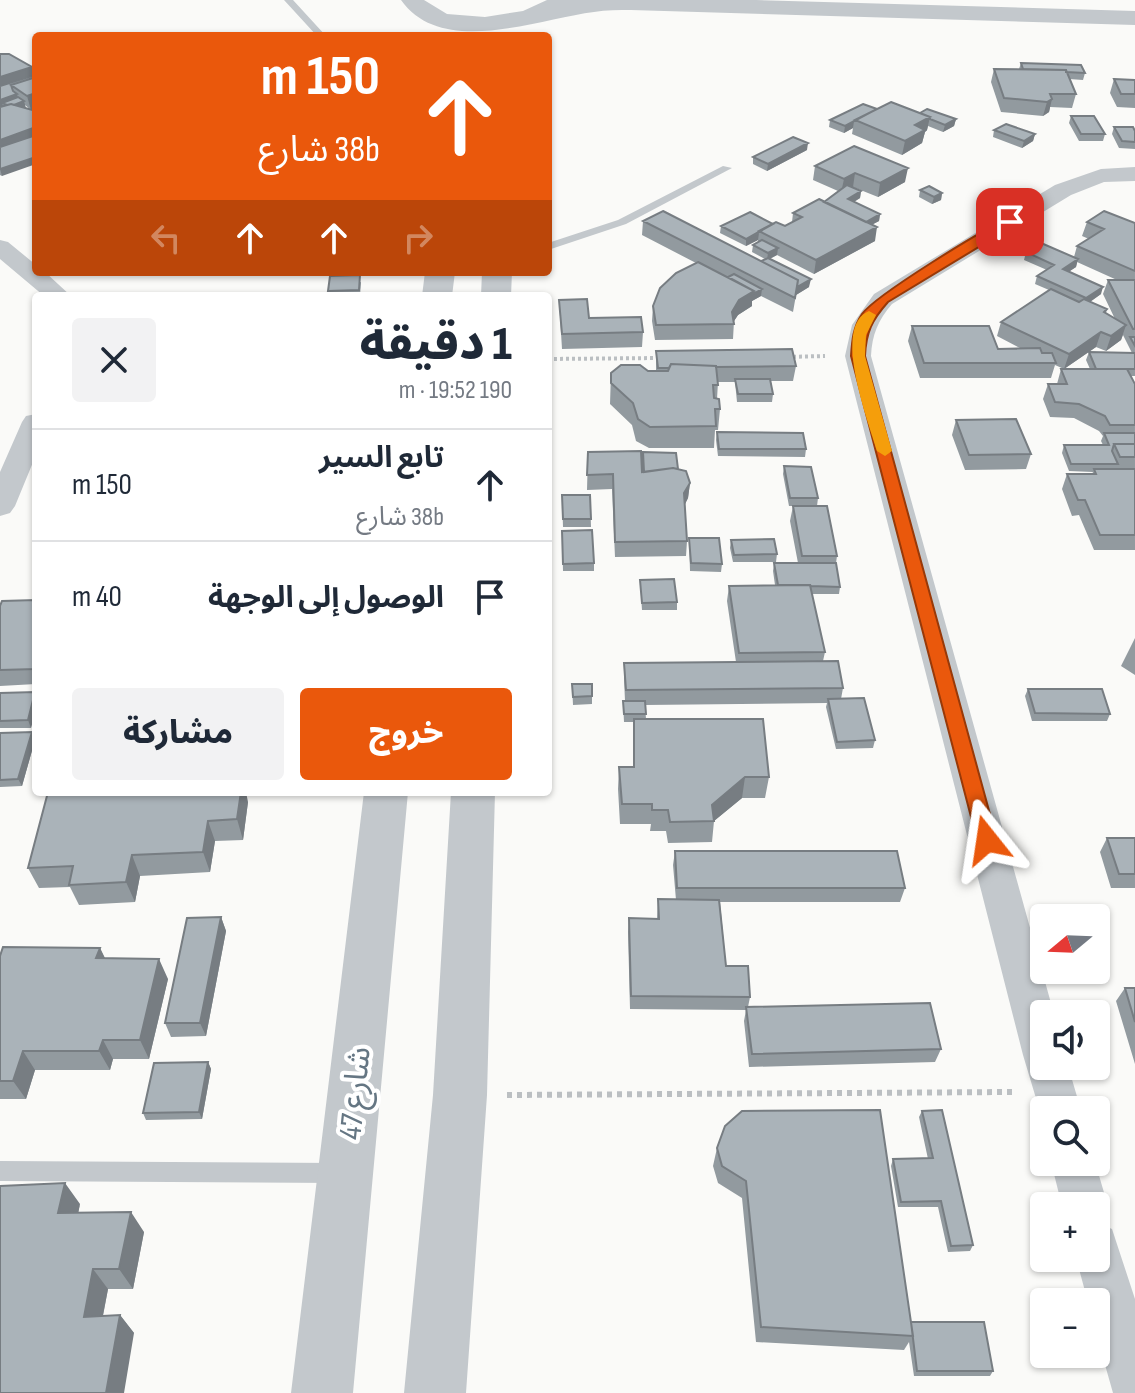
<!DOCTYPE html>
<html lang="ar">
<head>
<meta charset="utf-8">
<style>
  :root { --surface:#fff; --page:#f2f2f3; --text:#1f2937; --muted:#747a83; --line:#e0e1e3; --accent:#ea580c }
  body { margin:0; font-family:"Sofia Sans Condensed","Noto Sans Arabic",sans-serif; background:var(--page); color:var(--text); direction:rtl; height:100vh; display:flex; flex-direction:column; font-size:30px; white-space:nowrap }
  * { box-sizing:border-box; margin:0 }
  p { font-size:26px; color:var(--muted) }
  .icon { flex:none; width:44px; height:44px; fill:none; stroke:currentColor; stroke-width:2; stroke-linecap:round; stroke-linejoin:round }
  .map { position:relative; flex:1; overflow:hidden; direction:ltr }
  .drawer { position:absolute; left:32px; top:292px; width:520px; height:504px; display:flex; flex-direction:column; background:var(--surface); border-radius:8px; box-shadow:0 2px 6px #0004; direction:rtl }
  .drawer>* { flex:none }
  .hud { position:absolute; left:32px; top:32px; width:520px; height:244px; border-radius:8px; box-shadow:0 2px 6px #0004; direction:rtl; background:#ea580c; color:#fff; overflow:hidden }
  .needle { width:52px; rotate:251deg }
  .controls { position:absolute; left:1030px; top:904px; display:grid; gap:16px }
  .controls a { display:grid; place-items:center; width:80px; height:80px; border-radius:8px; background:var(--surface); box-shadow:0 2px 6px #0004; font-size:40px }
  .pin { position:absolute; display:grid; place-items:center; width:68px; height:68px; color:#fff; margin:-34px; border-radius:16px; box-shadow:0 4px 12px #0006 }
  .me { position:absolute; width:88px; margin:-44px; rotate:345deg; stroke-linejoin:round; filter:drop-shadow(0 0 6px #0008) }
  .turn { display:flex; align-items:center; gap:28px; height:168px; padding:0 40px; font-size:36px }
  .turn .icon { width:104px; height:104px; stroke-width:2.5 }
  .turn b { display:block; font-size:56px; line-height:68px }
  .lanes { display:flex; align-items:center; height:76px; padding:0 40px; background:#0003; justify-content:center; gap:40px; direction:ltr }
  .lanes .off { opacity:.35 }
  .round { display:grid; place-items:center; flex:none; width:84px; height:84px; border-radius:8px; background:var(--page) }
  .headline { display:flex; align-items:center; justify-content:space-between; height:136px; padding:0 40px }
  h1 { font-size:48px; font-weight:800; line-height:60px }
  .primary-button { display:flex; gap:16px; margin-top:auto; padding:16px 40px }
  .primary-button a { flex:1; height:92px; border-radius:8px; background:var(--accent); color:#fff; font-size:32px; font-weight:800; line-height:92px; text-align:center }
  .primary-button a+a { background:var(--page); color:var(--text) }
  ul { padding:0; list-style:none }
  li { display:flex; align-items:center; gap:24px; height:112px; padding:0 40px; border-top:2px solid var(--line) }
  li div { flex:1 }
  li b { display:block; font-size:30px }
  li em { font-style:normal }
  .map>svg:first-child { display:block }
  .lines { fill:none; stroke-linecap:round; stroke-linejoin:round }
  .path-far1 { stroke:#bbbfc2; stroke-width:4; stroke-dasharray:3 3; stroke-linecap:butt }
  .path { stroke:#bbbfc2; stroke-width:6; stroke-dasharray:5 5; stroke-linecap:butt }
  .service { fill:#c3c8cc; fill-rule:evenodd }
  .minor { fill:#c3c8cc; fill-rule:evenodd }
  .tertiary { fill:#c3c8cc; fill-rule:evenodd }
  .wall { fill:#929a9f; fill-rule:evenodd }
  .shaded-wall { fill:#777d82 }
  .building { fill:#aab3b9; stroke:#777d82; stroke-width:2 }
  .route { fill:#ea580c; stroke:#983908; stroke-width:2 }
  .slow { fill:#f59e0b }
  .labels { text-anchor:middle; stroke-width:8; stroke-linejoin:round; paint-order:stroke }
  .near-street-label { font-size:32px; fill:#657683; stroke:#fff }
</style>
</head>
<body>
<div class="map">
<svg width="1135" height="1393" viewBox="0 0 1135 1393">
  <rect width="100%" height="100%" fill="#fafaf8"/>
  <g class="lines">
    <path class="path-far1" d="M787 357 825 356
      M548 359 661 358"/>
    <path class="path" d="M507 1095 1013 1092"/>
    <path class="service" d="M284 0H293L326 36H317Z
      M723 166 732 168 626 224 548 250V243L618 220Z
      M0 1161 338 1163 345 1166 349 1173 345 1180 338 1183 0 1181Z"/>
    <path class="minor" d="M1135 167V181L1104 182 1071 195 892 304C878 320 872 335 871 356L1054 1014H1044V1066H1068L1081 1110H1044V1125L1023 1055 845 356 852 325 874 294 1055 185 1101 169Z
      M0 240 8 242 36 265V272H45L71 296H44L0 259Z
      M36 414V455L15 506 10 513 0 516V472L22 422 26 416Z
      M1051 1162H1095L1108 1206 1099 1223 1112 1229 1135 1299V1393H1113L1096 1333V1302H1088L1076 1258H1096V1206H1062Z"/>
    <path class="tertiary" d="M401 0H424L447 14 485 17 523 11 547 0H756L1135 11V25L631 10C619 10 606 10 594 12 537 19 442 58 401 0Z
      M425 272H455L452 296H422Z
      M482 272H512L511 296H481Z
      M364 792H408L353 1393H291Z
      M451 792H495L487 1095 466 1393H404L433 1095Z"/>
  </g>
  <path class="wall" d="M0 54 32 67 31 110 25 105 2 176 0 175Z
    M1021 63 1085 73 1083 80 1069 79 1076 94 1072 108 1050 107 1049 112 1043 116 1001 112 991 82 994 69H1019Z
    M1114 79 1135 80V108L1117 107 1110 93Z
    M877 109 920 113 956 119 954 126 943 132 928 126 927 130 925 132 922 143 902 155 852 134 853 128 844 133 829 127 830 120Z
    M1071 116 1105 134 1103 141H1079L1069 123Z
    M1114 127 1135 131V149L1119 148 1112 134Z
    M994 130 1035 134 1033 141 1022 148 993 137Z
    M854 146 905 182 878 197 853 187H852L861 191 860 198 854 202 880 214 879 221 873 224 875 241 814 274 777 255 770 259 809 287 796 295 793 312 761 296 752 301V306L738 315 734 321 733 339 655 340 652 321 653 306 696 263 642 235 643 221 732 247 761 261 765 259 752 252 753 245 758 242V240L746 246 720 233 721 226 773 224 785 226 792 222 793 213 824 202 838 191 813 180 815 166Z
    M807 150 767 171 753 164V157Z
    M920 190 942 193 941 200 932 204 919 197Z
    M1087 222 1135 223V376H1130L1135 384V550H1094L1079 515 1072 516 1062 489 1067 474H1092L1093 472 1069 471 1062 453 1064 445H1103L1101 441 1103 436 1099 431 1074 418 1050 417 1043 399 1048 384H1057L1061 369H1064L1055 365 1051 378H920L908 341 912 326 998 349H1022L997 336 1001 322 1049 290 1035 284 1037 276 1047 270 1024 260 1026 252 1074 257 1077 246 1089 239 1082 236ZM1077 262 1117 280H1108L1103 294 1115 319 1106 313 1107 309 1090 302 1101 294 1068 272 1076 267ZM1123 335 1132 353 1089 352 1086 360 1090 369H1064L1096 347 1106 351 1121 340Z
    M361 282 360 296H329L328 291Z
    M559 300 589 318 643 332 642 347 562 349Z
    M656 351 796 366 793 381H770L773 394 772 402H737L735 382H718L717 399 720 409 718 430H715L714 448H649L636 441 632 425 610 404 611 373 656 371Z
    M956 420 1031 454 1026 469 965 470 952 435Z
    M717 432 806 449 805 457 718 456 716 440Z
    M588 452 642 472 643 452 678 469 690 483 688 498 685 504 687 541 686 556 615 557 612 489 587 490Z
    M784 466 818 498 817 506 837 556 836 563 840 587 839 594H812L825 652 823 661 843 688 841 699 875 740 873 748 836 749 826 707 827 703 645 705 646 719 769 777 765 798H742L714 821 712 842 668 843 666 831H650L651 824H620L618 789 619 767H633L634 722H624L623 701H625L624 678V663L736 662 727 601 729 586 775 585 773 571 774 563H798L790 521 793 506H789L783 474Z
    M562 495H590L591 527H563Z
    M562 531 594 563V571H563Z
    M689 538 722 564 721 572 690 571Z
    M731 540 777 554 776 562H733L730 548Z
    M640 580 677 602V610H642Z
    M36 600V684L0 686V606Z
    M1135 638V675L1121 666Z
    M572 684H592V704L573 705Z
    M1028 689 1110 714 1107 721H1032L1025 696Z
    M35 692 31 728H0V693Z
    M0 733 35 740 22 786 0 787Z
    M248 802 243 840 215 841 210 872 140 876 135 902 79 905 70 887 39 888 28 868Z
    M1107 838H1135V888H1111L1100 852Z
    M675 851 905 888 900 902H720L726 966 750 997 748 1007 941 1049 935 1062 749 1067 744 1021 746 1010 630 1009 628 932 629 918 657 919 658 899 676 900 673 865Z
    M221 917 226 931 206 1036 171 1037 165 1023Z
    M100 948 105 958 168 979 149 1059H113L110 1070H35L26 1099H0V956Z
    M1125 988H1135V1064L1116 1001Z
    M208 1062 211 1069 202 1119 146 1120 143 1113Z
    M922 1111 973 1245 970 1251 948 1252 938 1207H898L891 1166 893 1159H928L919 1117Z
    M717 1148 911 1322 993 1371 990 1376H914L909 1342 904 1350 756 1342 742 1198 718 1183 713 1166Z
    M80 1204 78 1213 144 1232 133 1289H108L103 1316 120 1315 134 1333 0 1393Z"/>
  <path class="shaded-wall" d="M32 67 36 80 11 85 0 92V77Z
    M36 93V108L31 110 27 96Z
    M17 94 19 101 2 103 3 106 0 107V100Z
    M1052 99 1049 112 1043 116 1047 102Z
    M24 101 26 108 9 107Z
    M930 117 927 130 925 132 922 143 902 155 905 141 915 125Z
    M956 119 954 126 943 132 945 125Z
    M854 121 853 128 844 133 845 126Z
    M36 127V146L0 155V140Z
    M1035 134 1033 141 1022 148 1024 141Z
    M808 143 807 150 767 171 768 164Z
    M36 157V164L2 176 0 169Z
    M908 168 905 182 878 197 880 183Z
    M855 173 853 187 841 193 844 179Z
    M861 191 860 198 847 206 848 199Z
    M942 193 941 200 932 204 934 197Z
    M880 214 879 221 864 229 865 222Z
    M877 227 875 241 814 274 816 260Z
    M759 233 758 240 746 246V239Z
    M778 248 777 255 767 260 768 253Z
    M1078 259 1076 267 1061 277 1063 269Z
    M125 272H136L126 276Z
    M811 279 809 287 796 295 797 287Z
    M1103 287 1101 294 1084 306 1086 298Z
    M762 289 761 296 752 301V306L738 315 732 324V312L739 300 754 291Z
    M1126 325 1121 340 1106 351 1111 336Z
    M1101 332 1096 347 1064 369 1069 354Z
    M690 483 688 498 683 508 684 493Z
    M35 692 36 710 31 728 28 720Z
    M32 732 35 740 22 786 18 779Z
    M745 777 742 798 714 821 712 805Z
    M241 792H246L248 802 243 840 237 819Z
    M208 821 215 841 210 872 203 852Z
    M132 855 140 876 135 902 126 882Z
    M221 917 226 931 206 1036 200 1023Z
    M100 948 109 967 96 958Z
    M159 959 168 979 149 1059 140 1040Z
    M103 1040 113 1059 110 1070 99 1051Z
    M23 1051 35 1070 26 1099 13 1081Z
    M208 1062 211 1069 202 1119 199 1112Z
    M65 1183 80 1204 74 1234 58 1213Z
    M131 1212 144 1232 133 1289 119 1269Z
    M93 1269 108 1289 99 1335 84 1317Z
    M120 1315 134 1333 124 1393H106Z"/>
  <path class="building" d="M0 54H9L32 67 0 77Z
    M1021 63 1081 65 1085 73 1066 72V70L1023 69Z
    M994 69 1066 70 1076 94H1050L1052 99 1047 102 1004 98Z
    M35 75 36 77 11 85 13 91 17 94 0 100V86Z
    M36 77V93L27 96 11 85Z
    M1114 79 1135 80V94H1121Z
    M18 97 24 101 14 105 11 104 7 105 2 103Z
    M891 102 930 117 915 125 925 130 905 141 855 120Z
    M11 104 36 111V127L0 140V107Z
    M863 104 877 109 845 126 830 120Z
    M927 109 956 119 945 125 930 119V117L920 113Z
    M1071 116H1094L1105 134H1081Z
    M1006 124 1035 134 1024 141 994 130Z
    M1114 127H1133L1135 131V142L1122 141Z
    M36 135 35 143 36 157 0 169V147Z
    M793 137 808 143 768 164 753 157Z
    M854 146 908 168 880 183 855 173 844 179 815 166Z
    M847 185 861 191 848 199 880 214 866 222 824 202Z
    M929 186 942 193 934 197 920 190Z
    M819 199 877 227 816 260 759 231 776 222 785 226 802 217 793 213Z
    M663 211 798 280 795 298 643 221Z
    M1104 211 1135 223V271L1077 246 1104 229 1087 222Z
    M750 212 773 224 746 239 721 226Z
    M762 240 778 248 768 253 753 245Z
    M1041 243 1078 259 1063 269 1103 287 1086 298 1037 276 1054 265 1026 252Z
    M768 258 811 279 797 287 798 280 761 261Z
    M698 262 754 291 739 300 732 312 734 324 656 325 653 306 660 288 676 273Z
    M734 274 762 289 753 294 754 291 728 277Z
    M360 275 359 290 328 291 330 276Z
    M1108 280H1135V329H1133Z
    M1051 289 1079 302 1084 299 1107 309 1104 312 1126 325 1111 336 1101 332 1069 354 1001 322Z
    M587 299 589 318 641 317 643 332 562 334 559 300Z
    M912 326H989L998 349 1040 348 1042 353H1052L1056 363H924Z
    M1130 337H1135V346Z
    M792 349 796 366 716 367V366L671 364 669 368H658L656 351Z
    M1089 352 1135 353V369H1096Z
    M671 364 716 366 718 385H713L714 398 719 399 720 409H715L716 426 650 427 638 419 633 403 611 383V373L621 365H640L648 371H668Z
    M1061 369H1127L1135 384V425H1110L1105 416 1079 404 1055 402 1048 384H1067Z
    M735 379H770L773 394H738Z
    M1016 419 1031 454 969 455 956 420Z
    M717 432 803 433 806 449H719Z
    M1104 433H1135V444H1114L1112 451 1118 464H1071L1064 445H1109Z
    M1114 444H1135V457H1120Z
    M641 451 642 472 673 468 686 471 690 483 684 493 687 541 615 542 613 474 587 475 588 452Z
    M643 452 676 453 678 469 673 468 644 472Z
    M784 466 811 467 818 498H790Z
    M1094 469H1135V535H1100L1085 500H1078L1067 474H1096Z
    M562 495H590L591 519H563Z
    M793 506H827L837 556H802Z
    M592 530 594 563 563 564 562 531Z
    M689 538H719L722 564 691 563Z
    M774 539 777 554 734 555 731 540Z
    M774 563H836L840 587 811 586 810 585H778Z
    M674 579 677 602 642 603 640 580Z
    M810 585 825 652 739 653 729 586Z
    M36 600V669L0 670V606L2 601Z
    M838 661 843 688 626 690 624 663Z
    M572 684H592V696L573 697Z
    M1028 689H1102L1110 714 1035 713Z
    M35 692 28 720 0 721V693Z
    M864 698 875 740 837 742 828 699Z
    M623 701H645L646 714H624Z
    M634 719H763L769 777H745L712 805 714 821 670 822 668 810H652V804H622L619 767H634Z
    M32 732 18 779 0 780V733Z
    M48 792H241L237 819 208 821 203 852 132 855 126 882 69 885 73 866 28 868Z
    M1107 838H1135V874H1119Z
    M675 851H897L905 888H677Z
    M658 899 719 900 726 966H748L750 997 631 996 629 918 659 919Z
    M221 917 200 1023H165L187 918Z
    M3 947 100 948 96 958 159 959 140 1040H103L99 1051H23L13 1081H0V956Z
    M1125 988H1135V1022Z
    M930 1003 941 1049 752 1054 746 1007Z
    M208 1062 199 1112 143 1113 154 1063Z
    M880 1110 913 1336 761 1327 746 1181 722 1166 717 1148 725 1126 742 1111Z
    M942 1110 973 1245 951 1246 941 1201 901 1202 893 1159 933 1158 922 1111Z
    M65 1183 58 1213 131 1212 119 1269H93L84 1317 120 1315 106 1393H0V1186Z
    M911 1322H984L993 1371H917Z"/>
  <path class="route" d="M1010 218 1016 222 1015 225 888 302C872 320 866 332 865 356L997 840 994 846H980L977 840 851 356C852 341 853 327 862 314 876 295 986 227 1010 218Z"/>
  <path class="slow" d="M869 311 876 315 866 335 865 356 892 451 885 456 877 451C869 423 831 326 869 311Z"/>
  <g class="labels">
    <g class="near-street-label">
      <text transform="translate(354 1093) rotate(-84)" y="11">شارع 47</text>
    </g>
  </g>
</svg>
<div class="controls">
<a><svg class="needle" viewBox="-14 -14 28 28"><path d="M0-13l5 13h-10z" fill="#e53935"/><path d="M0 13l5-13h-10z" fill="#747a83"/></svg></a>
<a><svg class="icon" aria-label="sound" viewBox="0 0 24 24"><path d="M4 9h4l5-4v14l-5-4H4zM17 9q2 3 0 6"/></svg></a>
<a><svg class="icon" aria-label="search" viewBox="0 0 24 24"><circle cx="10" cy="10" r="6"/><path d="M15 15l6 6"/></svg></a>
<a>+</a>
<a>−</a>
</div>
<div class="pin" style="left:1010px;top:222px;background:#d93025"><svg class="icon" aria-label="arrive" viewBox="0 0 24 24"><path d="M6 21V4h12l-3 4 3 4H6"/></svg></div>
<svg class="me" style="left:987px;top:840px" viewBox="-20 -20 40 40"><path d="M0-17L14 15 0 8-14 15z" fill="#ea580c" stroke="#fff" stroke-width="4"/></svg>
<div class="hud">
<div class="turn"><svg class="icon" aria-label="ahead" viewBox="0 0 24 24"><path d="M12 20V5M6 11l6-6 6 6"/></svg><div><b>150 m</b>38b شارع</div></div>
<div class="lanes"><svg class="icon off" aria-label="left" viewBox="0 0 24 24"><path d="M17 20v-9H6M10 6l-5 5 5 5"/></svg><svg class="icon" aria-label="ahead" viewBox="0 0 24 24"><path d="M12 20V5M6 11l6-6 6 6"/></svg><svg class="icon" aria-label="ahead" viewBox="0 0 24 24"><path d="M12 20V5M6 11l6-6 6 6"/></svg><svg class="icon off" aria-label="right" viewBox="0 0 24 24"><path d="M7 20v-9h11M14 6l5 5-5 5"/></svg></div>
</div>
<section class="drawer">
<div class="headline"><div><h1>1 دقيقة</h1><p>190 m · 19:52</p></div><a class="round"><svg class="icon" aria-label="close" viewBox="0 0 24 24"><path d="M6 6l12 12M18 6L6 18"/></svg></a></div>
<ul>
<li><svg class="icon" aria-label="ahead" viewBox="0 0 24 24"><path d="M12 20V5M6 11l6-6 6 6"/></svg><div><b>تابع السير</b><p>38b شارع</p></div><em>150 m</em></li>
<li><svg class="icon" aria-label="arrive" viewBox="0 0 24 24"><path d="M6 21V4h12l-3 4 3 4H6"/></svg><div><b>الوصول إلى الوجهة</b></div><em>40 m</em></li>
</ul>
<div class="primary-button"><a>خروج</a><a>مشاركة</a></div>
</section>
</div>
</body>
</html>
